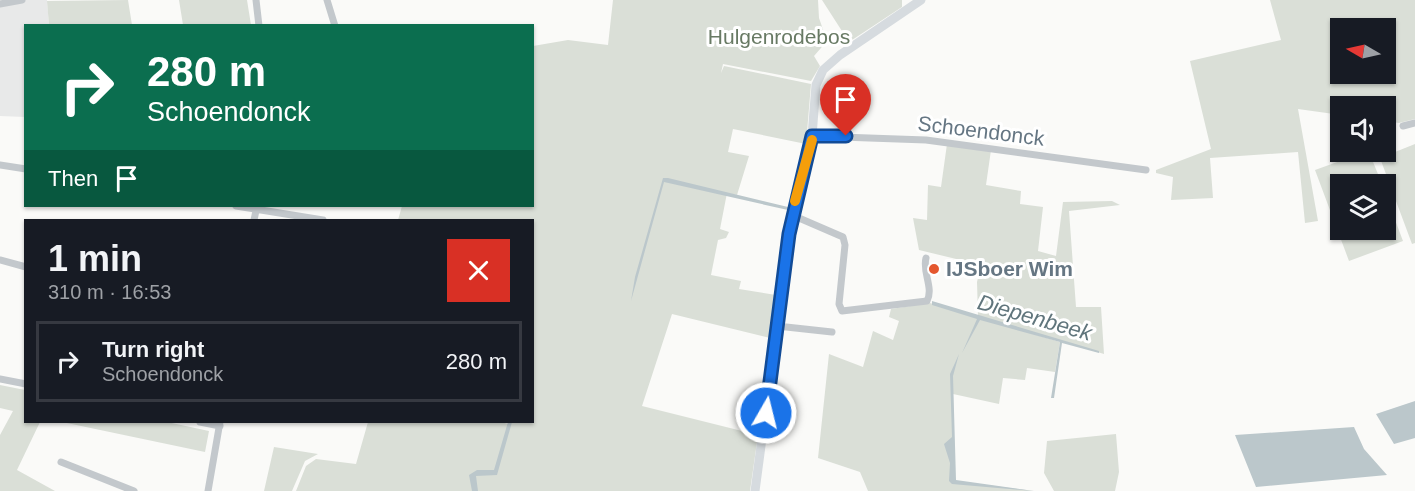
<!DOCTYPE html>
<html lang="en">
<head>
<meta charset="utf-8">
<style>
  :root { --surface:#171b24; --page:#242831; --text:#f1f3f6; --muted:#9ea1a6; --line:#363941 }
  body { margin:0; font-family:Arial,sans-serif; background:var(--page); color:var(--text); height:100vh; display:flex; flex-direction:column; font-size:22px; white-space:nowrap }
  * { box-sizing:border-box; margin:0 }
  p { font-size:20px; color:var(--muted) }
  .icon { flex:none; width:33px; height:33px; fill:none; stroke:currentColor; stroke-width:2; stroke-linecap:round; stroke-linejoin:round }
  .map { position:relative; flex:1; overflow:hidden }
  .details { position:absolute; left:24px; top:219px; width:510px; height:204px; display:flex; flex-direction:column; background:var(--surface); border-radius:0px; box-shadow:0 2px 4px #0004 }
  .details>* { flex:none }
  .hud { position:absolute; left:24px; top:24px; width:510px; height:183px; border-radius:0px; box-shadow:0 2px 4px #0004; background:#0b6e4f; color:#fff; overflow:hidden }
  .needle { width:39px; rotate:279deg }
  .tools { position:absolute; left:1330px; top:18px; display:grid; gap:12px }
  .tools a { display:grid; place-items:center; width:66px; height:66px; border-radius:0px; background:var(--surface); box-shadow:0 2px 4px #0004; font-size:30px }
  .pin { position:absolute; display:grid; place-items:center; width:51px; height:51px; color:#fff; margin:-62px -26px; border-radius:50% 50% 50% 0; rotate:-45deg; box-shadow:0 0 6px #0007 }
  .pin .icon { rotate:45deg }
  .me { position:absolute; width:66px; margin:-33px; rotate:8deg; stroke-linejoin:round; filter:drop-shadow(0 0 4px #0008) }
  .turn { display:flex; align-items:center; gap:21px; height:126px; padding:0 24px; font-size:27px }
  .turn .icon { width:78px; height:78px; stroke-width:2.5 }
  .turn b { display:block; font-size:42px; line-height:51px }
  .then { display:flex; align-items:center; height:57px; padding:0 24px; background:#0003; gap:12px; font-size:22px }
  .round { display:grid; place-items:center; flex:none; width:63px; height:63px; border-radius:0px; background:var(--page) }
  .summary { display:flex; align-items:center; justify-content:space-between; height:102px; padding:0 24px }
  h1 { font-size:36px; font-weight:600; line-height:45px }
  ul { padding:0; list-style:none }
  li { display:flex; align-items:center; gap:18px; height:81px; margin:0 12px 9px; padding:0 12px; border:3px solid var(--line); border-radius:0px }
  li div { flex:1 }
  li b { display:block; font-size:22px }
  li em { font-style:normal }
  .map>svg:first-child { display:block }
  .built { fill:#e8e9e9 }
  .green { fill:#dadfd7; fill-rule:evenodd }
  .water { fill:#bbc7cb }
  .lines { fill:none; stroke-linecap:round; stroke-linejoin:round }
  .street { stroke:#c3c8cc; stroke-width:7 }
  .secondary { stroke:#d6dbdf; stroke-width:9 }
  .route-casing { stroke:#114b97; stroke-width:15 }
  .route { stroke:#1a73e8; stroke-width:10 }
  .slow { stroke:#f59e0b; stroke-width:10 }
  .poi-dot { fill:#e4572e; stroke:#fff; stroke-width:2 }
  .labels { text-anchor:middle; stroke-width:6; stroke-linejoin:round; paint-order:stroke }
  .park-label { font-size:21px; fill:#687a64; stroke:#fff }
  .street-label { font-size:21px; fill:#657683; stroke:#fff }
  .poi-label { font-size:21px; font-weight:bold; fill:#657683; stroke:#fff; text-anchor:start }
  .water-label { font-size:22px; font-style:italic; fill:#60757c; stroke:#fff }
</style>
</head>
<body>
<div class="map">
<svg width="1415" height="491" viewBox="0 0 1415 491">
  <rect width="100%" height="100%" fill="#fafaf8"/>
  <path class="built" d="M0 0H47L49 25 26 26 25 117 0 116Z"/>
  <path class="green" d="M128 0 132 25H49L47 1Z
    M179 0H247L251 25H183Z
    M613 0H818L819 18 827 41 814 56 820 66 811 81 723 64 721 73 724 66 811 84 806 144 733 129 728 152 749 156 737 195 727 193 720 229 729 232 726 238 718 240 711 275 741 281 739 289 776 295 770 338 672 314 642 406 758 435 750 491H296L306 466 316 459 356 464 368 422H500L509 424 510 422H532V220H398L402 206H532L533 46 568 40 608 45Z
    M822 0H902V7L849 42Z
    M1270 0H1415V119L1399 123 1386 121V106H1341V115L1298 109 1318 221 1305 223 1298 152 1210 158 1213 198 1171 200 1173 177 1156 173V170L1211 149 1190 61 1281 40ZM1341 28H1386V74H1341Z
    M947 144 991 150 986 185 1021 191 1020 204 1043 207 1038 251 1056 256 1063 202 1112 201 1120 205 1069 211 1076 307H1101L1104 354 978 316 977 282 981 265 919 250 913 218 927 220 928 185 941 187Z
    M1415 144V243L1412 244 1380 158Z
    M1365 152H1369L1382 184H1341V230H1386V196L1403 241 1349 261 1315 170Z
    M930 303 1060 342 1055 372 1027 368 1025 380 1003 378 999 404 953 394 955 481 1034 491H868L860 472 818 458 829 354 863 367 873 331 893 340 899 321 889 317 891 309Z
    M0 385 25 390 26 422H40L17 470 55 491H0V435L13 411 0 408Z
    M62 422H167L209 431 205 452Z
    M1116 434 1119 472 1115 491H1054L1044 473 1047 441Z
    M274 447 318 454 305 461 292 491H264Z"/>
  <path class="water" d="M663 178H668L788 207V210L664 182 631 301 635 277Z
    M932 301 1099 351V353L1062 343 1054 398H1051L1060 342 980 320 962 353 977 319 932 305Z
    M959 354 953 376 956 480 1034 491 952 484 949 481 950 463 944 444 952 437 950 374Z
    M1415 401V438L1394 444 1376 414Z
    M508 422H512L497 475 476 476 478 491H472L469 475 477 470H494Z
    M1354 427 1364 449 1387 475 1256 487 1235 435Z"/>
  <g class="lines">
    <path class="street" d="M256 0 259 26
      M327 0 335 26
      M0 4 22 0
      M1403 126 1415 123
      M812 136 926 140 1146 170
      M0 165 26 169
      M236 206 323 220
      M792 215 843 237 845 245 839 304 842 311 927 301C934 288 922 272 926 258
      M254 220 257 206
      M0 260 26 267
      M777 326 832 332
      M0 379 26 384
      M200 422 220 426
      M61 462 134 491
      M208 491 220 422"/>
    <path class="secondary" d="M755 491 789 234 812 136 816 85 823 70 840 55 921 0"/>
  </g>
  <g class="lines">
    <defs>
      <path id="route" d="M766 413 789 234 812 136H846"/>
    </defs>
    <use href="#route" class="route-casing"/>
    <use href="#route" class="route"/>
    <path class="slow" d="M795 201 812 140"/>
  </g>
  <circle class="poi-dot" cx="934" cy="269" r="6"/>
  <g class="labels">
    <g class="park-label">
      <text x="779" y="44">Hulgenrodebos</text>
    </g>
    <g class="street-label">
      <text transform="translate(981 131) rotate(7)" y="7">Schoendonck</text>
    </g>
    <g class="poi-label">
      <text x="946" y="276">IJSboer Wim</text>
    </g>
    <g class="water-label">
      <text transform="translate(1035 317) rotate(16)" y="8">Diepenbeek</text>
    </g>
  </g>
</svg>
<div class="tools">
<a><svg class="needle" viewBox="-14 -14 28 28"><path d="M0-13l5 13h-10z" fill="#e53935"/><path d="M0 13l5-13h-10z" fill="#9ea1a6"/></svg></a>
<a><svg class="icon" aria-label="sound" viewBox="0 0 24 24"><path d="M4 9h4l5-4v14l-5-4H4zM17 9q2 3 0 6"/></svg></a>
<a><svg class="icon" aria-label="layers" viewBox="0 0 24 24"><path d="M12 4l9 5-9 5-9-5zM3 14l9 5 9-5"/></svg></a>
</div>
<div class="pin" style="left:846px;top:136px;background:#d93025"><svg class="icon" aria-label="arrive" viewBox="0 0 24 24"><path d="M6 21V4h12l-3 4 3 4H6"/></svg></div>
<svg class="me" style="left:766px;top:413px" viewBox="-20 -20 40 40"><circle r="17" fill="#1a73e8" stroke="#fff" stroke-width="3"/><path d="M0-11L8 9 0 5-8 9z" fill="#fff"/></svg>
<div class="hud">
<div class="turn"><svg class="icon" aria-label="right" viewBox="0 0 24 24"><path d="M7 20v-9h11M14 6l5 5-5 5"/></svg><div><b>280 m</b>Schoendonck</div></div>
<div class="then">Then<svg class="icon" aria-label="arrive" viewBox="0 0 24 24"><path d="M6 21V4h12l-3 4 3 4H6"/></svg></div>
</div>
<section class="details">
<div class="summary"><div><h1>1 min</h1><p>310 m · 16:53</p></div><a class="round" style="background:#d93025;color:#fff"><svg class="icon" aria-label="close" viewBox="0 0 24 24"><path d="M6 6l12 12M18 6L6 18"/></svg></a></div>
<ul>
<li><svg class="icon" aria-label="right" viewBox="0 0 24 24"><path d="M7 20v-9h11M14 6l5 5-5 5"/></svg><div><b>Turn right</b><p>Schoendonck</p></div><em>280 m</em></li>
</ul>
</section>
</div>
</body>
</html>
